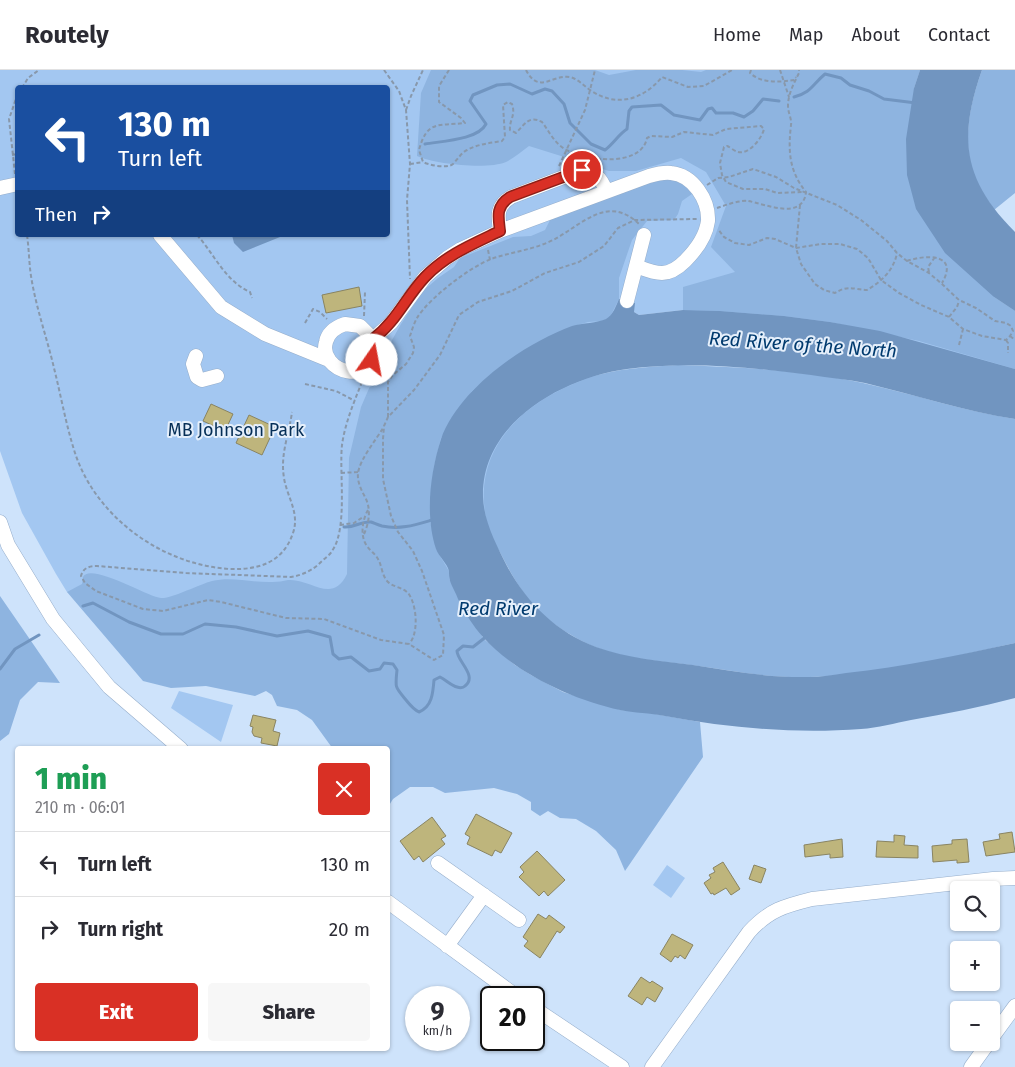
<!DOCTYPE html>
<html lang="en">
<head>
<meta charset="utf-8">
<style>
  :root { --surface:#fff; --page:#f7f7f7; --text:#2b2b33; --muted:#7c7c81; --line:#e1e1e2; --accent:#d93025 }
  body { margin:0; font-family:"Fira Sans",sans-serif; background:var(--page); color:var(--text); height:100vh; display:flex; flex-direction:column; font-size:19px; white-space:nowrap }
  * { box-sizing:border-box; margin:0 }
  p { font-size:16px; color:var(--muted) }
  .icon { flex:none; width:28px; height:28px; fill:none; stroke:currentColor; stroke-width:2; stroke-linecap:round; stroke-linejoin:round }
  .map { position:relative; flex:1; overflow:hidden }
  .panel { position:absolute; left:15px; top:676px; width:375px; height:305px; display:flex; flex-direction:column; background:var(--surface); border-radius:5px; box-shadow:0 1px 4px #0004 }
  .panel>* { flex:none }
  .banner { position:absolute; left:15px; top:15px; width:375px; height:152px; border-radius:5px; box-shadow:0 1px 4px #0004; background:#1a4fa0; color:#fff; overflow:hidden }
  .buttons { position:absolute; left:950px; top:811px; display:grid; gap:10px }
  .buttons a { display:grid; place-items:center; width:50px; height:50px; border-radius:5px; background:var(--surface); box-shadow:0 1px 4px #0004; font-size:25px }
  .speed { position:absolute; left:405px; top:916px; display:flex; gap:10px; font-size:25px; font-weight:700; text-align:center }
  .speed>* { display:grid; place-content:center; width:65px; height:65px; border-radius:50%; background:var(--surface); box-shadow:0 1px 4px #0004; line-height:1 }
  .speed small { font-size:12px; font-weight:400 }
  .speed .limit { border:2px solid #111; border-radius:8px; background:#fff; color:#111 }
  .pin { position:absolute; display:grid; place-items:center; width:42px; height:42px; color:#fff; margin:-21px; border:2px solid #fff; border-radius:50%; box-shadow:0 1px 5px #0007 }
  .me { position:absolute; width:55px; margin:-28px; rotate:12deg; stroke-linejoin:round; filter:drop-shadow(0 0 4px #0008) }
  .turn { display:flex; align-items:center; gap:18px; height:105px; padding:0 20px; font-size:22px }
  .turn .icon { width:65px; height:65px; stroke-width:2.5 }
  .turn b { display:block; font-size:35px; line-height:42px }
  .then { display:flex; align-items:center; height:48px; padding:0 20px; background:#0003; gap:10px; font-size:19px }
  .round { display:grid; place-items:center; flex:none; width:52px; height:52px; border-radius:5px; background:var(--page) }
  .overview { display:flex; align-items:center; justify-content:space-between; height:85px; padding:0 20px }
  h1 { font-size:30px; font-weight:800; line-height:38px; color:#1e9e55 }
  .action { display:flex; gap:10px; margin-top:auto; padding:10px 20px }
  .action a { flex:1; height:58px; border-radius:5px; background:var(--accent); color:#fff; font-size:20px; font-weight:800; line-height:58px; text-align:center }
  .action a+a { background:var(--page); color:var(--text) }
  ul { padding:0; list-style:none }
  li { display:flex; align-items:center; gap:15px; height:65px; padding:0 20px; border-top:1px solid var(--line) }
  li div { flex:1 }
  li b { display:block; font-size:19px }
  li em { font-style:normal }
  header { display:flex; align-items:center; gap:30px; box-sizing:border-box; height:70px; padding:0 25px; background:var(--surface); border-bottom:1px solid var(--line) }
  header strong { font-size:24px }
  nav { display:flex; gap:28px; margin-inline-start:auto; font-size:18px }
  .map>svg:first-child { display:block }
  .green { fill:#a3c7f1; fill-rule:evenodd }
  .forest { fill:#8eb4e0 }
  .water { fill:#7195c0 }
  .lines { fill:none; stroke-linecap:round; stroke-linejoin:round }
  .stream { stroke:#7195c0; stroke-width:3 }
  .building { fill:#beb57c; stroke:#898462 }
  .minor-casing { stroke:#96aecb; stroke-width:15 }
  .path { stroke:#8898ab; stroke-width:2; stroke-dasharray:4 2.5; stroke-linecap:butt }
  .minor { stroke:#fff; stroke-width:14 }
  .route-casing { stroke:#8d1f18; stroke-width:12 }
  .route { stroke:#d93025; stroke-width:9 }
  .labels { text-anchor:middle; stroke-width:4; stroke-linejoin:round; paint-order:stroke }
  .park-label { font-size:18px; fill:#062f57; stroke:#e5effb }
  .water-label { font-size:19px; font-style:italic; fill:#003a6e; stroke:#e5effb }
</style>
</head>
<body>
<header>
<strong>Routely</strong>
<nav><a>Home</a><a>Map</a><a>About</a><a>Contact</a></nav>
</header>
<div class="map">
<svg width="1015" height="997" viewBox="0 0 1015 997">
  <rect width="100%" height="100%" fill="#cee3fb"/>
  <path class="green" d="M0 0H920L914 18 994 227 1015 241V299L683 240 639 245 634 242 461 534 93 533 67 522 56 504 22 443 0 381ZM18 18H388V165H18Z
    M179 621 233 635 221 672 171 638Z
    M667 795 685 808 671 828 653 815Z"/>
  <path class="forest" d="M431 0H595L609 5 636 0H682L701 2 706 0H920L914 18 994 227 1015 241V299L919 271 830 252 784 246 720 241 683 240V217L735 202 711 177 726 136 706 102 681 88 636 101H609L529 76C522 81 514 88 506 92 487 100 435 94 417 86L421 23Z
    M982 0H1015V123L994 140C989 131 982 123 978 114 960 78 969 36 982 0Z
    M669 108 687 115 692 124 682 131 678 144 674 150 647 151 632 170 619 208V229L610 247 603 251 588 252 571 257 539 272 497 299 472 321 441 368 434 396 430 451 437 481 449 501V509L484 569 515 595 531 605 563 622 621 640 644 642 700 652 703 687 625 801 616 780 596 761 576 749 560 748 548 741 540 746 531 740V732L517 724 494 718 445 723 433 717H410L393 729 388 737V679H333L312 650 297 640 277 636 272 625 266 621 255 626 206 616 171 618 143 611 67 522 82 514C83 512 82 509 83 507 90 492 148 527 161 528 171 529 200 514 212 511 232 506 252 513 273 512 278 512 283 511 288 510 311 508 332 535 347 504L349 388 361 337 382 288 401 254 423 221 438 208 454 197 460 188 513 167 531 166 545 160 550 150 649 111Z
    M678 295C739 297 803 300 863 313 914 324 963 341 1015 349V573C948 588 879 605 810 607 770 609 730 600 691 595 659 591 625 589 595 577 576 569 549 553 536 538 523 524 513 507 504 490 500 481 493 472 490 463 465 386 518 333 586 309 615 298 648 297 678 295Z
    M0 526 60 613 38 612 20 630 9 664 0 671Z"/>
  <path class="water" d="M920 0H982C958 68 963 110 1015 162V241L994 227 945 183 916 139 907 105 906 69 914 18Z
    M232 165H285L243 182 234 173Z
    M619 229 635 233 634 242 639 245 683 240 720 241 784 246 830 252 880 261 1015 299V349C964 341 915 325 865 313 847 309 829 308 811 305 750 297 687 291 627 299 562 308 481 353 483 427 484 452 496 474 507 496 527 533 556 562 596 577 627 588 660 591 693 595 731 601 770 608 809 607 821 607 833 605 846 603 903 597 959 585 1015 573V628C980 637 946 644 911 650 895 653 878 658 861 659 795 664 729 658 665 646 650 643 634 643 620 640 573 630 515 603 483 567 473 556 465 543 458 529 456 523 452 517 450 511 449 508 449 504 449 501 447 493 439 487 436 479 425 446 430 403 441 369 459 319 523 274 572 256 582 253 598 253 606 249 613 245 616 236 619 229Z"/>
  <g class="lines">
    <path class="stream" d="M794 27C811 23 813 14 825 4L841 8 850 15 869 21 884 29 916 33
      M425 74C442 71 478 70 486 54L470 31 473 25 497 15 510 14 532 24 545 19 552 21 564 34 570 53 591 74 605 80C614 73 618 65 627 59L629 41 632 37 661 35 674 45 700 50 708 39 712 38 716 43H733L744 47 753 41 763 29 779 31
      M344 457C355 458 360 451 371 452 374 453 378 455 382 456 400 460 415 455 432 450
      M83 536 93 533 129 552 161 564H183L205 554 236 557 277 566 308 561 330 567 333 584 339 589 351 587 369 601 380 599 384 593 393 594 397 600C395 618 395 617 406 630 410 635 413 639 419 642 432 637 433 623 434 610L440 607C446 610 452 616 457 617 460 618 463 618 465 616 478 606 457 591 457 581L463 576 473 577 487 566
      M0 599 15 579 39 565"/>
  </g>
  <path class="building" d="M359 217 362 236 326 243 322 225Z
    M211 334 233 344 225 361 203 351Z
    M249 345 275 357 262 385 236 373Z
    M253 645 276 650 273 661 280 663 277 676 261 673 262 668 254 666 252 662 253 657 250 656Z
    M476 744 512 763 501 783 495 780 492 786 467 774 470 767 465 764Z
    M432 747 446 766 441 769 445 774 423 792 419 786 414 790 400 771Z
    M1012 762 1015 782 986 786 983 772 1000 769 999 764Z
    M894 765 905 766 904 775 918 776V788L876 787 877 771 894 772Z
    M842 769 843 787 830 788V784L805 787 804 775Z
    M967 769 969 792 957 793V790L933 792 932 776 952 774V770Z
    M537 781 565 810 548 826 544 821 539 826 519 807 524 802 520 797Z
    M723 792 740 819 731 825 726 818 714 825 713 823 711 824 704 813 711 808 709 805 715 802 713 798Z
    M754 795 766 799 761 813 749 809Z
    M538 844 546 849 549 845 565 857 560 863 557 861 540 888 524 876 528 871 523 867Z
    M672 864 693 875 685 889 680 885 678 888 675 886 671 892 660 884Z
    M641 907 650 913 652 911 663 918 655 932 647 927 642 935 628 926Z"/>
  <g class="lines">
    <defs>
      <path id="minor" d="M0 118 18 114
        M500 161C498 146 496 136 511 127L582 100C596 101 602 110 606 121
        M160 165 221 237 265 264 329 290
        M627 231 644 165
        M345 254 360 256 373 269C377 322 317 301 326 272 328 262 336 257 345 254Z
        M373 269 391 253 425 207 447 188 461 179 500 161 649 106C656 104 663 102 671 103 693 105 709 130 708 151 706 166 696 180 685 191 679 197 671 203 662 203 653 203 644 199 636 196
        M196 286 193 294 197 307 202 310 217 306
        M0 452 8 475 53 549 109 617 181 679
        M438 793 519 850
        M388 832 519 928
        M447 876 484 825
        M534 938 622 997
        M991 969 1015 936
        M652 997 749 862C769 840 784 836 812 829L993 809 1015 808
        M971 997 989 972"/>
    </defs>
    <use href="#minor" class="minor-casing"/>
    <path class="path" d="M384 0 399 21 406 40 410 94 407 130 410 209
      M449 0 439 16V32L461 48 465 53C438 56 427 50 419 80L423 92C429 95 447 99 453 94 458 89 461 83 467 80 478 74 490 73 502 71L505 67 503 35 508 32 512 34C516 46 509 50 510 60L516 63C525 54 529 45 542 52 549 61 554 73 565 79 585 91 641 98 647 68L651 66 672 67 684 62 713 65 726 59 761 56 764 59C762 68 749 85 738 82 734 81 730 77 727 76L724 77 720 93 722 105 726 112 743 119H765L777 123 804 122
      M526 0C539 25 552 4 570 7 578 9 583 15 590 20 616 38 643 30 662 7L688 17 704 16 732 0
      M751 0 750 3C762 14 780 12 794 10L796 7
      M780 0 789 27
      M22 18 28 8 39 0
      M406 40 411 26 423 0
      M12 85 18 84
      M410 94 423 92
      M559 96 585 40 595 0
      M15 104 9 49 18 23
      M707 115 718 108 729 107 753 99 776 107 794 118 837 135 861 150 887 171 897 183 907 191 929 203 942 214 959 230 976 238 995 251 1006 253 1011 256 1013 261 1010 266 1006 270 982 266 963 259 949 247 921 235 899 223 881 210 868 188 857 179 840 174H821L796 178 775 169 767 168 749 175 735 173 724 167 718 159
      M800 135 796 178 801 194 815 214 824 220 835 223C848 215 852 219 867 220 881 212 894 200 897 183
      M717 138C726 135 739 130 748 131 765 134 803 151 806 122 789 101 788 81 791 55 792 49 788 43 788 36 788 24 794 13 799 3V0
      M27 165C29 179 29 193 31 206 36 238 47 268 54 298 61 326 66 355 75 383 96 447 162 495 230 499 258 500 283 493 293 463 300 443 287 427 284 408 280 384 289 365 292 342
      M197 165C215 185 225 211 250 222L252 228
      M488 180 490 190
      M907 191C927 184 959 184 942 213
      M929 202 928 197 935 187
      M364 246 365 222
      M949 247 957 237 959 231
      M305 253 313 239 320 242 327 249
      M1010 266 1015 270
      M1006 270 1008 273V283
      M959 275 963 259
      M362 312C354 332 345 353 342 375 339 402 348 459 332 481 330 485 325 488 321 492 313 500 303 505 291 507L186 503 97 496C89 496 83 498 81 506L85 513 96 521 143 539 163 541 208 530 221 532 286 548 324 549 381 570 409 574 434 590 443 585 444 565 422 501 413 481 398 462 391 446 383 409V369L384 356 388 347 414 320 440 285 459 245 478 232 512 221 545 203 579 192 604 176 618 158 635 150 697 149
      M305 314 336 321 355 331
      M388 347V312L392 306 406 294 413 283 414 277 410 266C412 260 414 253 417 248 428 229 470 197 491 189 511 182 533 180 553 170 582 155 608 123 640 155
      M341 403 358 402
      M368 440C362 450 360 467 367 476 371 482 376 484 379 491 382 497 382 506 388 512 393 517 402 517 408 523 417 534 419 564 409 574
      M340 455 354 453 363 447
      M364 464C369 453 371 440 366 429 362 421 357 413 358 403 360 389 376 370 383 358"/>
    <use href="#minor" class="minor"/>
  </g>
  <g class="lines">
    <defs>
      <path id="route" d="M372 290 374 282 373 269C396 252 406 227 425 207 446 185 473 174 500 161 498 146 496 136 510 127L582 100"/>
    </defs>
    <use href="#route" class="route-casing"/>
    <use href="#route" class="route"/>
  </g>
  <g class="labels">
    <g class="park-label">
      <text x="236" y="366">MB Johnson Park</text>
    </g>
    <g class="water-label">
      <text transform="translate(803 274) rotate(4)" y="7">Red River of the North</text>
      <text x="498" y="545">Red River</text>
    </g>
  </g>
</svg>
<div class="buttons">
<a><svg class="icon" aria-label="search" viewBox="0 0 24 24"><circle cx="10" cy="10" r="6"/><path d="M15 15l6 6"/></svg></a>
<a>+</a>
<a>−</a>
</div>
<div class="speed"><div>9<small>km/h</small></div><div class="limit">20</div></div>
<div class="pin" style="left:582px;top:100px;background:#d93025"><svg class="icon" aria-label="arrive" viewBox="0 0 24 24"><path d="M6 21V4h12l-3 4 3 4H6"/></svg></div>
<svg class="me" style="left:372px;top:290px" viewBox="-20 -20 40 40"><circle r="19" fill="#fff"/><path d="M0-13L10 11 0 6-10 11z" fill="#d93025"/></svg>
<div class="banner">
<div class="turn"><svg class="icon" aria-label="left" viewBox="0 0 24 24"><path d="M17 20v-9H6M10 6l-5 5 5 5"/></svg><div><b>130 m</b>Turn left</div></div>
<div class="then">Then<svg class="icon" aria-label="right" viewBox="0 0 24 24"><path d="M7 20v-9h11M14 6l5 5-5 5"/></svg></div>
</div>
<section class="panel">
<div class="overview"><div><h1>1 min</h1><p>210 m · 06:01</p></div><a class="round" style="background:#d93025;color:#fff"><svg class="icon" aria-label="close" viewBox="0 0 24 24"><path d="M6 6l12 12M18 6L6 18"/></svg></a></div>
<ul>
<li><svg class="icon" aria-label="left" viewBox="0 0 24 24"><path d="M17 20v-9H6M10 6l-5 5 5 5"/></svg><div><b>Turn left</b></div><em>130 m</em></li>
<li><svg class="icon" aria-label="right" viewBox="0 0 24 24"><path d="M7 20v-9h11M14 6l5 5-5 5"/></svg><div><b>Turn right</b></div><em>20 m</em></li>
</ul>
<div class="action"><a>Exit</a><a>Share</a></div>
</section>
</div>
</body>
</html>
